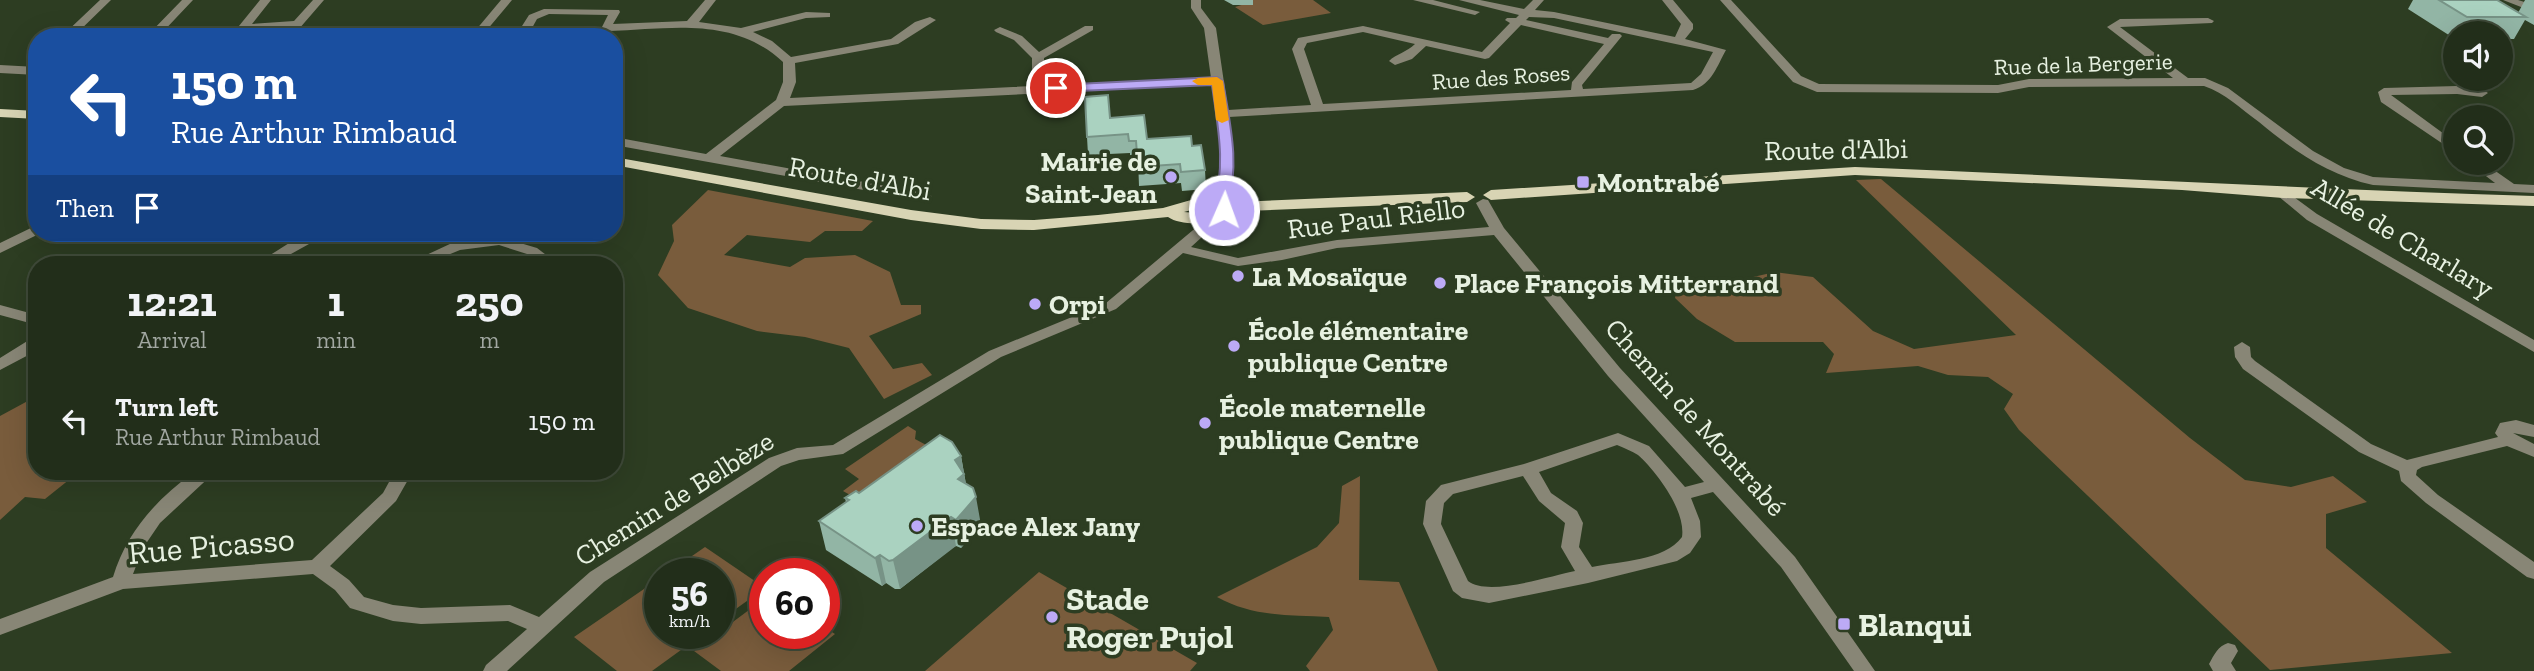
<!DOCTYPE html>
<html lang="en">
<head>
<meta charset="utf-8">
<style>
  :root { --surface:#222e1a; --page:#2e3a27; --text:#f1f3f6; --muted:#a2a8a2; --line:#3f4a39 }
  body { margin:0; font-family:"Zilla Slab",serif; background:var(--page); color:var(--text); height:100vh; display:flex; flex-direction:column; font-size:26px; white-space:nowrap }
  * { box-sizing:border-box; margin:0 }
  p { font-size:23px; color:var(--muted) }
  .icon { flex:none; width:38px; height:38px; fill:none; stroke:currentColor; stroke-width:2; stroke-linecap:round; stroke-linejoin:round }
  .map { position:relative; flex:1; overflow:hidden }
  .side { position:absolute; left:28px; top:256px; width:595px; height:224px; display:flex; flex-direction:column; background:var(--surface); border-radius:28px; box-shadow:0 7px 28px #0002,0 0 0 2px var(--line) }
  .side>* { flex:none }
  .top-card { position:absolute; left:28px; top:28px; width:595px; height:214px; border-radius:28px; box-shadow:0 7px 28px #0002,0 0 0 2px var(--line); background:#1a4fa0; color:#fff; overflow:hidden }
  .controls { position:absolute; left:2443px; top:21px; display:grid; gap:14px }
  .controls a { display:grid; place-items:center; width:70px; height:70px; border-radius:50%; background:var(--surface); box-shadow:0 7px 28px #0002,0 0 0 2px var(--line); font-size:35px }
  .speed { position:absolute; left:644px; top:558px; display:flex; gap:14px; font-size:35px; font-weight:700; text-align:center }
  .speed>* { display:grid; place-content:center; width:91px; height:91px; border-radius:50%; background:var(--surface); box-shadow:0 7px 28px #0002,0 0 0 2px var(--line); line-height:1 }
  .speed small { font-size:18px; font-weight:400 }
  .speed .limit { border:10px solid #d22; background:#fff; color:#111 }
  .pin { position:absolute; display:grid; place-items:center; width:60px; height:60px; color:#fff; margin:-30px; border:4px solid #fff; border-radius:50%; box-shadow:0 2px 7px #0007 }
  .me { position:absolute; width:77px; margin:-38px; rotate:2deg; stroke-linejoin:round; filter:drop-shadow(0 0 5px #0008) }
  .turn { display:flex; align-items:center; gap:24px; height:147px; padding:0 28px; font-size:32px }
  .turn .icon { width:91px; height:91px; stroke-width:2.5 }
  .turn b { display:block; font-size:49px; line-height:60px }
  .then { display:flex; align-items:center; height:66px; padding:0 28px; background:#0003; gap:14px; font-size:26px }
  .eta { display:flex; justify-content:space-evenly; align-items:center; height:119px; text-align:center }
  .eta b { font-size:42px; font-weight:700; line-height:49px }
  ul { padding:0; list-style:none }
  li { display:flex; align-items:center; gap:21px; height:91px; padding:0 28px }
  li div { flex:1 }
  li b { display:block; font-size:26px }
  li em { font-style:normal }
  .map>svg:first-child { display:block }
  .green { fill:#795c3c }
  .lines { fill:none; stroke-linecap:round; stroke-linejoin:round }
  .minor { fill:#888676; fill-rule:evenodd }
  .major { fill:#d8d4b4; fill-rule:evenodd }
  .wall { fill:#92b5a5 }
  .shaded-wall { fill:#779386 }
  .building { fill:#aad2c0; stroke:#779386; stroke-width:2 }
  .route { fill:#bcaaf6; stroke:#7a6ea0; stroke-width:2 }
  .slow { fill:#f59e0b }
  .poi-dot { fill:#bcaaf6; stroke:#2d3d22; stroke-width:2.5 }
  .labels { text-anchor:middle; stroke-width:7; stroke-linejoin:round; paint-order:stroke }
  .far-street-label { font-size:23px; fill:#e7f1e1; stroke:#2d3d22 }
  .street-label { font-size:28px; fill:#e7f1e1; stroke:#2d3d22 }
  .poi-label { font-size:28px; font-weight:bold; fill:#e7f1e1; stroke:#2d3d22; text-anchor:start }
  .near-street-label { font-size:33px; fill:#e7f1e1; stroke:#2d3d22 }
  .near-poi-label { font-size:33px; font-weight:bold; fill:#e7f1e1; stroke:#2d3d22; text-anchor:start }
</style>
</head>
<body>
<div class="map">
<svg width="2534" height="671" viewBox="0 0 2534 671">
  <rect width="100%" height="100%" fill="#2d3d22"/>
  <path class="green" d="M1248 0H1313L1331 13 1263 25 1235 7 1248 3Z
    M1881 179 2190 438 2245 480 2291 487 2333 476 2367 502 2326 514V548L2452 653 2270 670 2019 430 2004 409 2013 394 1988 377 1948 375 1918 366 1826 373 1834 354 1823 342H1735L1697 319 1675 298 1678 282 1718 285 1775 272 1813 277 1873 331 1914 349 2016 335 1856 180Z
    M708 190 873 221 862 231H825L810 242 747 235 724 255 790 267 805 258 855 255 890 272 901 305H921V314L869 336 893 369 922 363 932 375 884 399 849 348 805 337 757 331 688 308 658 275 674 241 672 225Z
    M37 396V471H80L45 499 25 497 0 520V416Z
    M908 426 916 431 915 439 943 454 859 500 843 491 859 479 845 469Z
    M1360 476 1359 580 1399 582 1438 671H1310L1306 666 1333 630 1329 617C1289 615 1253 617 1217 597L1317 547 1339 523 1342 486Z
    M705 547 765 588 719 621V574H666Z
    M1039 572 1197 663 1190 671H925Z
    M660 578V634H703L652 671H617L574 637Z
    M765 598V634H824V627L835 634 789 671H721L694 651Z"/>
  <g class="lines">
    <path class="minor" d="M100 0H111L73 37H61Z
      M182 0H193L158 37H146Z
      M260 0H271L252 24 294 21 313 0H324L292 37H281L288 28 246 31 241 37H230Z
      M501 0H512L481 37H470Z
      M705 0H716L699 22 741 28 806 12 830 13V17L806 18 753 32 772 41 791 57 891 39 915 22 930 17 936 20 898 44 795 63 796 82 790 98 1032 86V58L1014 40 996 32 994 30 1000 27 1022 36 1039 52 1085 26H1093V30L1044 58V86L1211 78 1204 28 1191 8V0H1201V8L1216 28 1228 110 1311 105 1292 49 1298 38 1363 26 1482 52 1510 23 1505 20 1507 18H1516L1519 15 1459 0H1480L1524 9 1533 0H1544L1535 10 1554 12 1675 37 1681 24 1662 0H1673L1693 24V29L1685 39 1726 50C1717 66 1712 84 1693 90L1229 117C1231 136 1241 201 1220 208L1213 204C1228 168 1217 122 1212 85L784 106 720 156 930 194 932 197 925 201 614 145V137L706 154 776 100 783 82V62C733 16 671 29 609 31L605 37H597L608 15 549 14 537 19 527 37H515L529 15 544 9 619 10 620 12 613 24 687 21ZM1529 17 1554 18 1713 52 1701 74 1691 83 1583 89 1582 85 1622 36 1620 34H1612L1608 38 1526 20ZM1521 25 1604 44 1572 82 1571 90 1323 104 1304 49 1307 43 1363 32 1415 44C1407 52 1396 54 1389 61L1395 65 1412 59 1426 46 1485 59 1489 58Z
      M1413 0H1433L1480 12 1475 15Z
      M1720 0H1731L1801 76 1819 84 1998 85 2029 79 2173 78 2107 27 2120 19 2208 18 2214 21 2212 23 2120 27 2188 78H2205L2228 88 2313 151 2344 168 2373 177 2495 183 2469 163H2484L2514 184 2534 185V193L2373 185C2328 175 2294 151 2259 122 2241 109 2225 93 2204 86L2029 87 1998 93 1817 92 1793 82Z
      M2503 0H2518L2534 5V12Z
      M0 65 37 67V75L0 73Z
      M2457 86 2482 89 2488 93 2482 97 2457 94 2391 95 2455 142V152L2381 102 2378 92 2384 88Z
      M2283 189 2317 214 2534 340V352L2307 220 2278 196 2276 193 2278 190Z
      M1483 199 1488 200 1504 228 1620 368 1795 557 1875 671H1854L1781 567 1713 492 1691 498 1700 521 1701 537 1690 553 1677 561 1588 583 1489 603 1462 598 1453 591 1423 524 1426 501 1441 485 1524 464 1618 433 1649 446 1685 487 1704 482 1608 376 1494 235 1337 248 1282 260 1238 266 1183 253 1116 309 1001 357 843 454 799 460 781 466 604 582 507 671H483L486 665 527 629 508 621 421 624 393 621 350 608 335 590 313 574 123 589 0 635V619L113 577C127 531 157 499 195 471H216L160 523 143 548 133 574 312 560 383 493 395 471H413L396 501 330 566 349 580 364 597 393 605 421 608 510 605 539 617 590 572 769 458 797 448 833 445 989 351 1106 303 1211 215H1221L1223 218 1191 247 1238 258 1337 240 1489 227 1476 203ZM1617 445C1624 448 1632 451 1638 455 1657 472 1686 511 1682 537 1664 561 1620 561 1592 567L1579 547 1583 523 1577 511 1551 493 1539 472ZM1523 476 1539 501 1565 523 1561 547 1575 571C1550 576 1488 597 1468 581L1441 524 1444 503 1453 494Z
      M37 225V233H41L0 253V243Z
      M305 233H321L309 244 273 264H256Z
      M501 233H516L510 240 537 248 558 264H542L527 254 499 245 460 250 426 264H407L452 243 496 237Z
      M158 260H175L182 264H151Z
      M0 305 37 315V325L0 315Z
      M37 335 36 351 0 370V358Z
      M2242 342 2250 347 2251 357 2255 361 2371 444 2407 460 2498 437 2495 433 2500 423 2516 420 2534 425V437L2513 433 2534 444V457L2507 446 2422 467 2417 470 2416 475 2438 495 2534 562V579L2527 577 2426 503 2401 481 2399 471 2359 452 2243 369 2235 357 2234 347Z
      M2228 643 2235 645 2238 651 2231 663 2236 671H2213L2209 664C2214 655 2218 646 2228 643Z"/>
    <path class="major" d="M0 109 37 111V119L0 117Z
      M614 157 911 210 981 219 1034 220 1098 215 1163 208 1205 196 1237 202 1467 192 1475 197 1467 202 1247 211 1245 216C1225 221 1185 229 1168 217L1034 230 981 229 911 220 614 165ZM1206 206 1230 210 1208 214 1184 212Z
      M1855 167C2081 176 2307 189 2534 196V206L2283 198 2182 190 1855 175 1491 200 1483 195 1491 190Z"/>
  </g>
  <path class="wall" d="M1224 0H1253V5H1233Z
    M2413 0H2496L2518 13 2525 0H2534V25L2525 20 2514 39H2501V33H2455V39L2408 9Z
    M1110 118 1147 139 1192 146 1205 170 1206 189 1182 191 1181 183 1139 186 1138 159 1130 160V153L1088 155 1087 137Z
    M961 456 966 484 981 525 961 548 956 546 952 548 900 589H895L886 583 882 586 826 550 819 521 846 502 845 498Z"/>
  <path class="shaded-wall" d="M961 456 969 502 958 479 955 460Z
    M976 497 981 525 961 548 956 520Z
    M951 517 956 546 900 589 893 560Z
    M880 555 886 583 882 586 875 558Z"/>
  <path class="building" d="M2439 0H2497L2526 17H2467Z
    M1108 95 1110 118 1144 115 1147 139 1191 136 1192 146 1201 145 1205 170 1181 172 1180 164 1138 167 1136 141H1129L1128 134 1087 137 1085 97Z
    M940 435 952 442 961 456 955 460 964 474 958 479 973 488 976 497 956 520 951 517 946 520 893 560 889 561 880 555 875 558 819 521 849 500 845 498 856 491 859 493Z"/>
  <path class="route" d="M1217 77 1223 81C1229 120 1241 166 1227 204L1231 210 1224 214 1219 213 1213 204C1227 167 1217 123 1212 85L1056 92 1049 88 1056 85Z"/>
  <path class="slow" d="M1217 77 1223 81 1229 120 1222 123 1216 120 1212 85H1198L1192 81 1198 78Z"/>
  <g class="poi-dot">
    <circle cx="1171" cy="177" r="7"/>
    <rect x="1576" y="175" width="14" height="14" rx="3.5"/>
    <circle cx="1238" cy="276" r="7"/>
    <circle cx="1440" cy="283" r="7"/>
    <circle cx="1035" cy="304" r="7"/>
    <circle cx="1234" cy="346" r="7"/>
    <circle cx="1205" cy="423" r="7"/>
    <circle cx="917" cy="526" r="7"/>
    <circle cx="1052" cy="617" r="7"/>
    <rect x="1837" y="617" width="14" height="14" rx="3.5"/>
  </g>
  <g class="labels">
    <g class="far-street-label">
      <text transform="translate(2083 64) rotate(-2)" y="8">Rue de la Bergerie</text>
      <text transform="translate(1501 77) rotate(-4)" y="8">Rue des Roses</text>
    </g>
    <g class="street-label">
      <text transform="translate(1836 149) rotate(-1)" y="10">Route d'Albi</text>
      <text transform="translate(860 178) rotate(10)" y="10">Route d'Albi</text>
      <text transform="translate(1376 218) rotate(-7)" y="10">Rue Paul Riello</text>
      <text transform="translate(2403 237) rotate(31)" y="10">Allée de Charlary</text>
      <text transform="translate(1696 417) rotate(48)" y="10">Chemin de Montrabé</text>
      <text transform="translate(674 498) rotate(-32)" y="10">Chemin de Belbèze</text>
    </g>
    <g class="poi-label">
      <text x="1157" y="171" text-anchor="end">Mairie de<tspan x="1157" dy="32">Saint-Jean</tspan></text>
      <text x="1597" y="192">Montrabé</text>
      <text x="1252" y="286">La Mosaïque</text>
      <text x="1454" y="293">Place François Mitterrand</text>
      <text x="1049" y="314">Orpi</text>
      <text x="1248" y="340">École élémentaire<tspan x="1248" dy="32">publique Centre</tspan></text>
      <text x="1219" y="417">École maternelle<tspan x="1219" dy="32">publique Centre</tspan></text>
      <text x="931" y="536">Espace Alex Jany</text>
    </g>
    <g class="near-street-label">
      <text transform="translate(211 545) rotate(-5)" y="12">Rue Picasso</text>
    </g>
    <g class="near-poi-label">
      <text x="1066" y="610">Stade<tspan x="1066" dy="38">Roger Pujol</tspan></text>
      <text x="1858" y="636">Blanqui</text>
    </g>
  </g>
</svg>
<div class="controls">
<a><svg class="icon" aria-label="sound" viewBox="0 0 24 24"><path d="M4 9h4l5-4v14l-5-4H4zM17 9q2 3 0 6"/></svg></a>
<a><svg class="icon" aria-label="search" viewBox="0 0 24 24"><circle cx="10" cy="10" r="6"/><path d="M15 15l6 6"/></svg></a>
</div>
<div class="speed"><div>56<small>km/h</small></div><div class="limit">60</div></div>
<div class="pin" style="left:1056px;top:88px;background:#d93025"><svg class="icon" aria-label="arrive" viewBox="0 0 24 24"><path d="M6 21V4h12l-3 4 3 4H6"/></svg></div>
<svg class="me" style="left:1224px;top:210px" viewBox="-20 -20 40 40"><circle r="17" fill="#bcaaf6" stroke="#fff" stroke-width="3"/><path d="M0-11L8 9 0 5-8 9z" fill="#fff"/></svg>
<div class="top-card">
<div class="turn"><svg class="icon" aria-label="left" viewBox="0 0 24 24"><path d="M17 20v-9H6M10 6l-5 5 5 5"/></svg><div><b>150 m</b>Rue Arthur Rimbaud</div></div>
<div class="then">Then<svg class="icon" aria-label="arrive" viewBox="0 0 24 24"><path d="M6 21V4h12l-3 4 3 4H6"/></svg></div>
</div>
<section class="side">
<div class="eta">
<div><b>12:21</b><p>Arrival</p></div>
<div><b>1</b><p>min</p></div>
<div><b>250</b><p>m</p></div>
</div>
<ul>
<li><svg class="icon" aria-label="left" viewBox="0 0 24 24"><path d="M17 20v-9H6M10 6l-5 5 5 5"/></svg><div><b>Turn left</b><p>Rue Arthur Rimbaud</p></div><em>150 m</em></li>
</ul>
</section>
</div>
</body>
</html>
